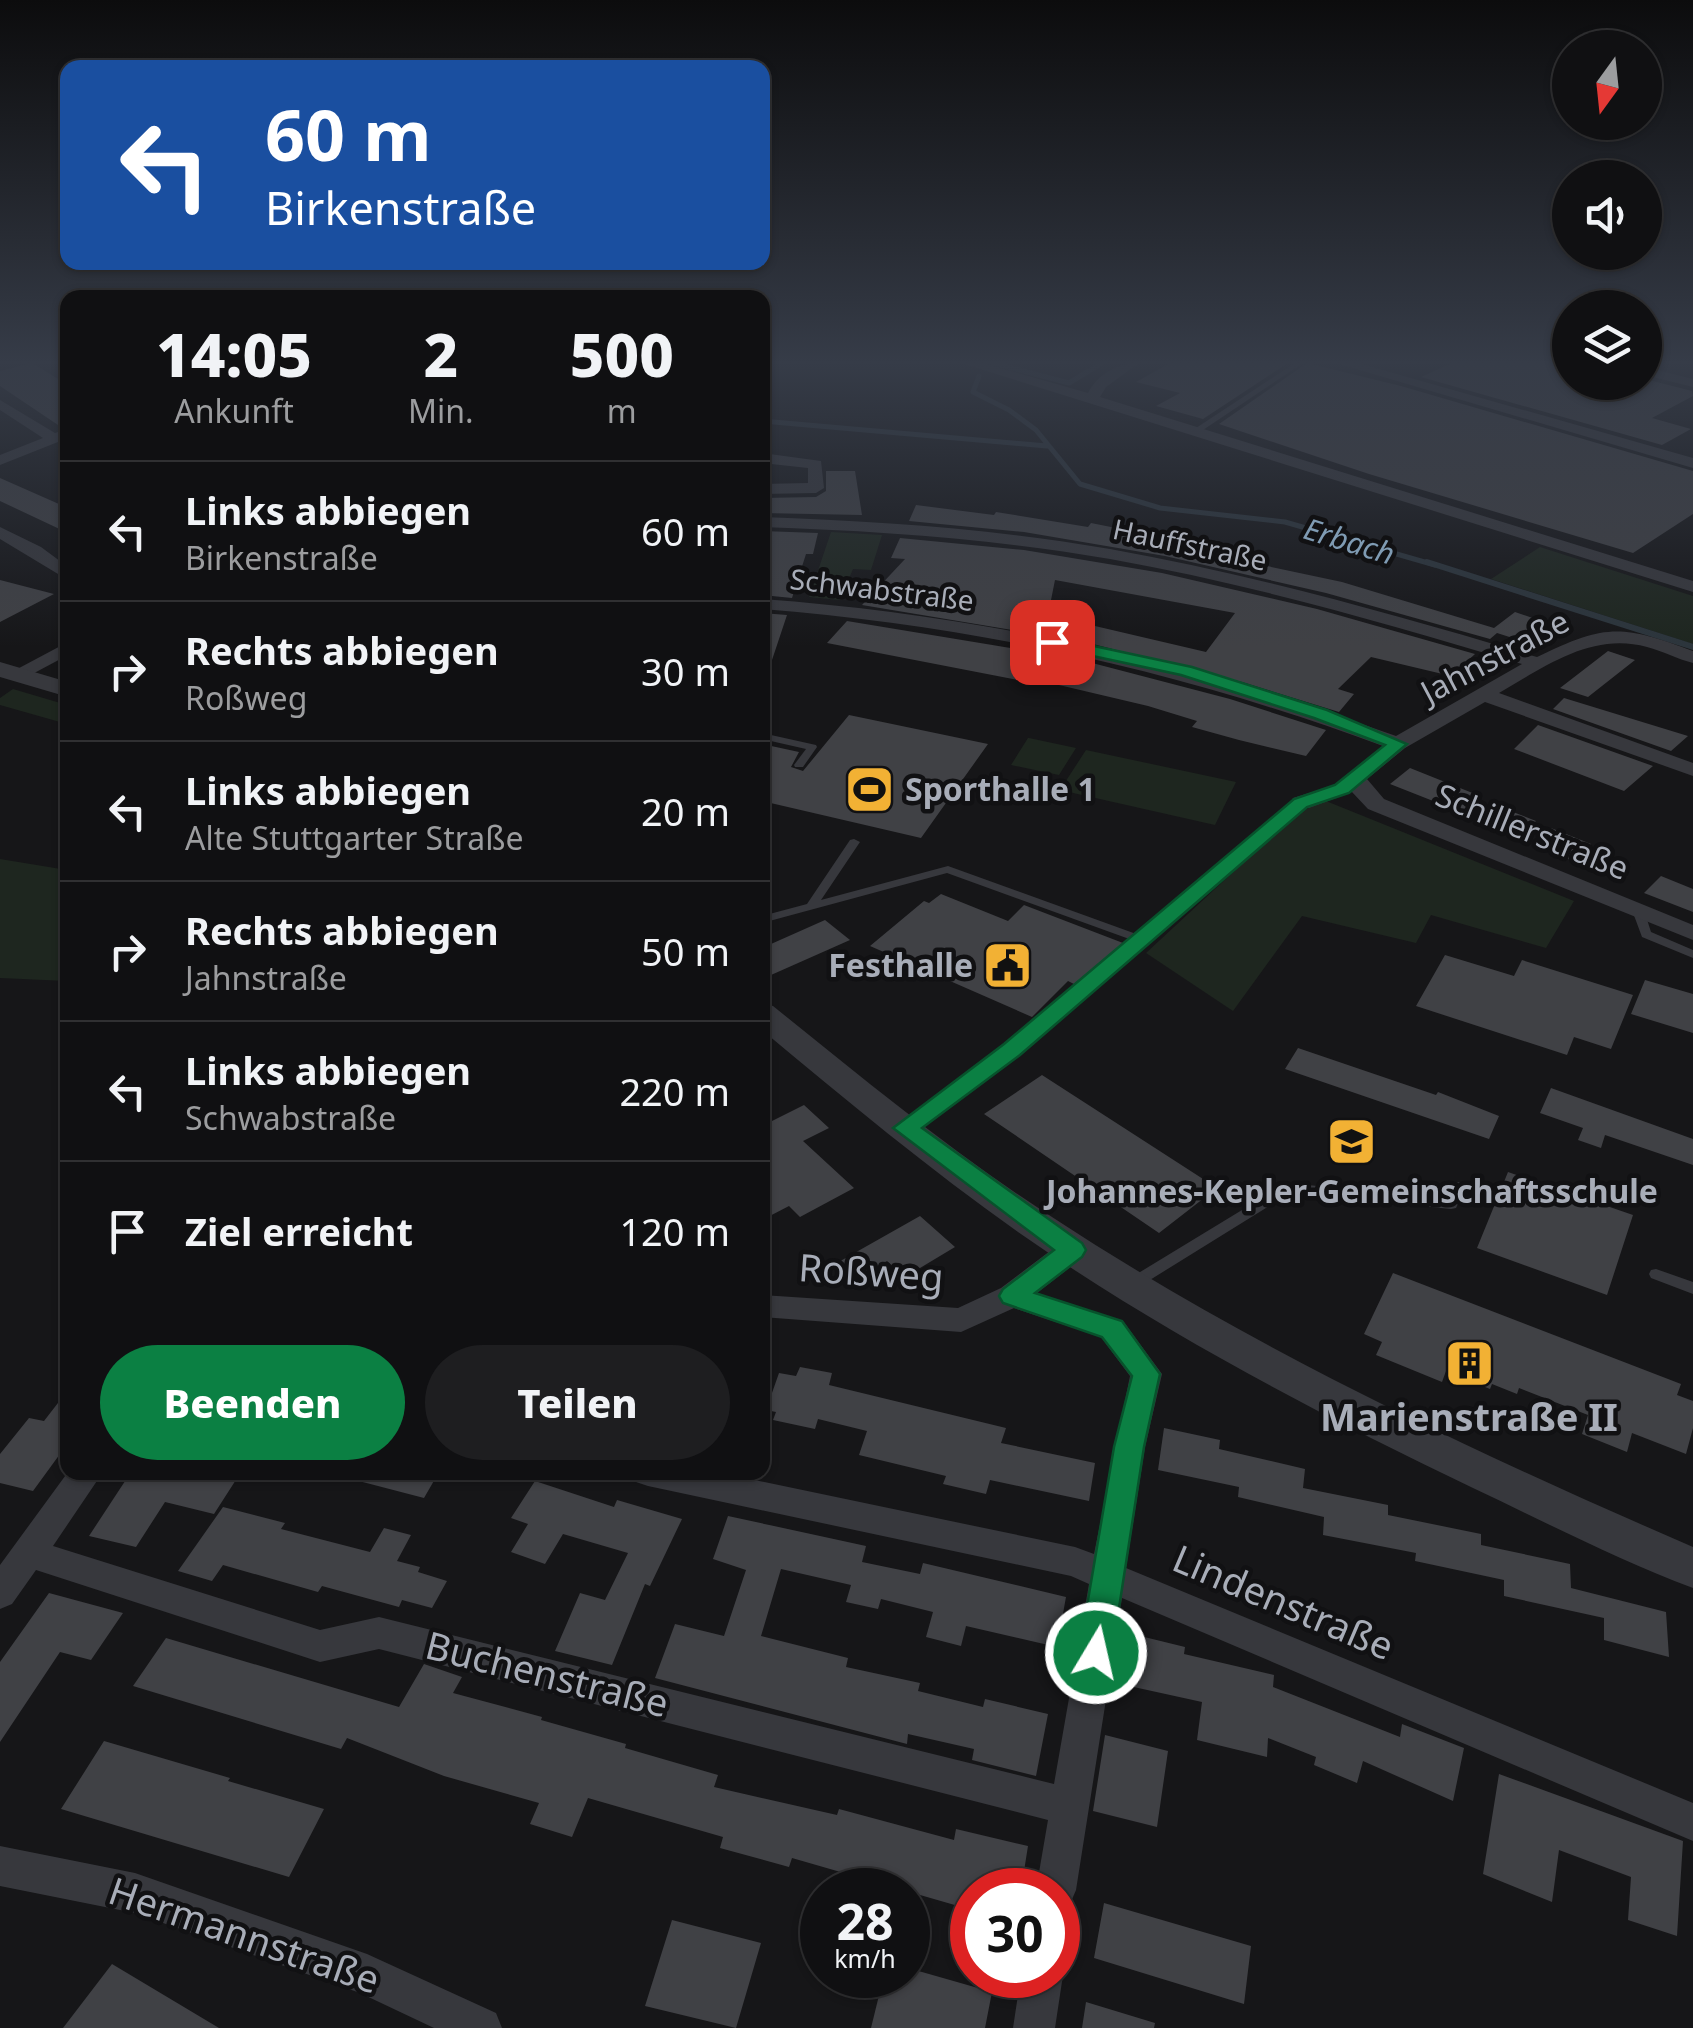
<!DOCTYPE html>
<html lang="de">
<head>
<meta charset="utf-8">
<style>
  :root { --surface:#101012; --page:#1e1e20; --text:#f1f3f6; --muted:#9c9d9f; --line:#303032; --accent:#0b8043 }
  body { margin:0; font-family:"Noto Sans",sans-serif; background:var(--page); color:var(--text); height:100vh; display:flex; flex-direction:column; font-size:38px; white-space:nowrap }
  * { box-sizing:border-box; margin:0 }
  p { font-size:32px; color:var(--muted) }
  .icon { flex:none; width:55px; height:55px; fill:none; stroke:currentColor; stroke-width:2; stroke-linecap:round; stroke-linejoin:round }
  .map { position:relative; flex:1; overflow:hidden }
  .drawer { position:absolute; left:60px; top:290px; width:710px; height:1190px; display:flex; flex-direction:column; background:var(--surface); border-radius:20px; box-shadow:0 2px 8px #0004,0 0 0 2px var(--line) }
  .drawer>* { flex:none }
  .guide { position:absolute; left:60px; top:60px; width:710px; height:210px; border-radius:20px; box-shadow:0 2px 8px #0004,0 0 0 2px var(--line); background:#1a4fa0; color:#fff; overflow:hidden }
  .needle { width:65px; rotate:195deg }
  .tools { position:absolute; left:1552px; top:30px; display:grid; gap:20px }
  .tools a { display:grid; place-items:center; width:110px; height:110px; border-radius:50%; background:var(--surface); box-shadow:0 2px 8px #0004,0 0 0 2px var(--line); font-size:50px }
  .speed { position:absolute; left:800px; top:1868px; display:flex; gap:20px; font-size:50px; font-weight:700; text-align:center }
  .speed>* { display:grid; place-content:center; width:130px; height:130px; border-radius:50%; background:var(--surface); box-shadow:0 2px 8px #0004,0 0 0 2px var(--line); line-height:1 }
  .speed small { font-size:25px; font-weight:400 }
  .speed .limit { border:15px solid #d22; background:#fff; color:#111 }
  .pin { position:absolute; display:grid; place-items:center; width:85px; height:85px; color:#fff; margin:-42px; border-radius:20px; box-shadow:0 5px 15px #0006 }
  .me { position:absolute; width:110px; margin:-55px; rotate:9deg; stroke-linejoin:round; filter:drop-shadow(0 0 8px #0008) }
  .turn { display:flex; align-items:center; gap:35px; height:210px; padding:0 40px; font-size:45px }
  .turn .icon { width:130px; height:130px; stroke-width:2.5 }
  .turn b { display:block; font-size:70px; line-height:85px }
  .eta { display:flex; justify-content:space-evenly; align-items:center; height:170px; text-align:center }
  .eta b { font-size:60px; font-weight:800; line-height:70px }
  .cta { display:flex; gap:20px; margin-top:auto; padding:20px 40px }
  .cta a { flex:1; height:115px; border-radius:60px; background:var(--accent); color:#fff; font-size:40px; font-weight:800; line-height:115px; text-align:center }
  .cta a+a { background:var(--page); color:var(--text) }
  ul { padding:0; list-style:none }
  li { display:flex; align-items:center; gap:30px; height:140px; padding:0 40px; border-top:2px solid var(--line) }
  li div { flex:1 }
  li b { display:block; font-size:38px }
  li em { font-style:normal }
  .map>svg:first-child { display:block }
  .green { fill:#1e261f }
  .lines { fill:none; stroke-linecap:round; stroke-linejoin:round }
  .stream-far1 { stroke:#2c353c; stroke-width:5 }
  .stream { stroke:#2c353c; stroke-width:6 }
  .building { fill:#404145; fill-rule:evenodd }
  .service { fill:#37383d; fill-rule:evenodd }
  .minor { fill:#37383d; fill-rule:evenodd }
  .tertiary { fill:#37383d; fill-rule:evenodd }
  .route { fill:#0b8043; stroke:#07532c; stroke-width:2.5 }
  .labels { text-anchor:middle; stroke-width:9; stroke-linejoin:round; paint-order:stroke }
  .far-street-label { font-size:28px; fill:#a8adb8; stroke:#111113 }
  .far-water-label { font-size:30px; font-style:italic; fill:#7f9bb3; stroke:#111113 }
  .street-label { font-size:32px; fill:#a8adb8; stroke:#111113 }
  .poi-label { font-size:32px; font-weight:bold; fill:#a8adb8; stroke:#111113; text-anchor:start }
  .near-street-label { font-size:38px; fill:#a8adb8; stroke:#111113 }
  .near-poi-label { font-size:38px; font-weight:bold; fill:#a8adb8; stroke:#111113 }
</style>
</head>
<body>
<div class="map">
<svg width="1693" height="2028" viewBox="0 0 1693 2028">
  <rect width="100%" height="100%" fill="#161618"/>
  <path class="green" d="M831 532 882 535 871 570 853 569 840 600 809 597Z
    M1540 547 1693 596V644L1491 579Z
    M13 689 67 705V724L0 705V698Z
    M1028 738H1029L1076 748 1059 775 1011 765Z
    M1086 750 1236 782 1215 825 1060 790Z
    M1326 801 1574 901 1546 948 1431 915 1416 943 1302 916 1233 1011 1146 953 1298 812Z
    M0 859 67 870V981L0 978Z"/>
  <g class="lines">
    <path class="stream-far1" d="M993 363 1069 383 1102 363
      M979 376 973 392 1009 410 1036 430 1080 484 1160 508 1285 522 1435 565
      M762 421 1047 446"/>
    <path class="stream" d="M1427 562 1693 647"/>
  </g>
  <path class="building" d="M32 363 68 385V426L61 427 0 386V371Z
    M1170 363H1288L1203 419 1156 406 1180 393 1136 382Z
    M1307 363 1401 386 1693 471V514L1633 553 1369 474 1219 424Z
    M1452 363H1570V382H1645V379L1692 391 1693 396 1652 418 1691 429 1662 445 1421 377Z
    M826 471H855L862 515 762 513V498L816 497 826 491Z
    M0 478 68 508V533L0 501Z
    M916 505 994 515 996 512 1088 527 1091 523 1206 546 1201 552 1342 582 1494 628 1515 612 1547 623 1522 641 1497 633 1490 639 1326 593 1165 556 1024 532 909 521Z
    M762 531 818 533 813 554H806L792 598 762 595Z
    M900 538 1024 550 1162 573 1317 609 1475 654 1451 676 1371 657 1338 689 1354 694 1339 712 1242 682 1085 642 862 605 905 559 891 558ZM1055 580 1235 613 1206 652 1048 615Z
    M0 580 54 594 0 622Z
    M762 613 787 615 767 675 762 674Z
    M847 621 1077 659 1230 699 1326 730 1306 756 1239 740 1192 727 1197 721 1148 706 1042 681 1039 684 827 643Z
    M1608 651 1635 660 1588 697 1560 688Z
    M1564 698 1688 736 1671 751 1553 709Z
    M849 715 988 744 921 838 762 801V744L799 752 791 767 803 771Z
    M1538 725 1653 766 1624 791 1514 749Z
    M1410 768 1480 796 1461 812 1390 784Z
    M1495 805 1536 821 1518 837 1477 820Z
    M1551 828 1591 844 1573 861 1532 845Z
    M1661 876 1693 889V912L1644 893Z
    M941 894 1008 921 1024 905 1123 943 1074 984 1068 981 1032 1017 870 946 924 901 929 903Z
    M825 920 850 940 762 979V948Z
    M1445 955 1514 976 1522 960 1633 995 1611 1049 1574 1037 1567 1055 1416 1006Z
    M1645 980 1693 994V1033L1631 1014Z
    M1298 1048 1436 1095 1438 1092 1499 1116 1489 1139 1285 1069Z
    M1042 1075 1217 1188 1159 1233 984 1114Z
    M1551 1088 1693 1139V1165L1605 1135 1601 1148 1578 1140 1583 1128 1540 1113Z
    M804 1105 829 1128 803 1141 854 1188 800 1217 789 1206 762 1220V1126Z
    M1508 1172 1633 1215 1607 1295 1477 1248Z
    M920 1216 955 1247 905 1277 887 1261 869 1272 828 1268Z
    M1393 1273 1681 1384 1677 1395 1693 1401V1428L1686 1454 1632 1433 1627 1452 1582 1434 1588 1415 1519 1388 1517 1394 1492 1384 1490 1389 1446 1371 1442 1382 1376 1355 1382 1342 1364 1334Z
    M800 1367 832 1373 829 1385 1006 1428 1001 1443 1095 1463 1089 1501 990 1480 986 1494 943 1484 946 1476 859 1455 867 1431 818 1419 815 1429 773 1420 776 1412 766 1410 779 1373 796 1376Z
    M68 1390V1443L33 1491 0 1483V1454L29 1418 44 1421Z
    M1164 1428 1220 1440 1219 1449 1305 1469 1303 1488 1388 1505V1515L1481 1534V1545L1570 1564 1571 1588 1666 1612 1669 1657 1604 1640V1618L1504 1596V1580L1415 1561 1416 1553 1323 1535 1324 1517 1238 1497 1239 1487 1158 1470Z
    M131 1472H241L214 1514 165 1502 136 1547 89 1536Z
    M356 1472H439L424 1498 355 1480Z
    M535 1481 614 1507 617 1500 682 1519 650 1586 645 1584 612 1665 555 1651 580 1593 605 1600 628 1553 563 1534 545 1564 511 1552 528 1524 511 1518Z
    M223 1507 285 1523 281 1529 370 1552 384 1528 411 1535 397 1561 420 1567 418 1572 447 1581 432 1608 402 1600 399 1607 322 1586 318 1592 223 1565 212 1581 178 1571Z
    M728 1516 866 1546 862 1562 920 1574 923 1563 1066 1597 1057 1647 966 1626 961 1646 926 1637 933 1612 881 1599 878 1609 846 1602 851 1585 781 1569 761 1636 848 1658 846 1667 920 1683 918 1691 983 1707 985 1699 1048 1714 1036 1776 972 1760 974 1749 908 1734 907 1744 655 1678 675 1624 724 1636 746 1570 713 1559Z
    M49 1593 123 1613 91 1660 60 1652 0 1742V1662Z
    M1128 1633 1185 1647 1184 1654 1274 1675 1273 1687 1400 1737 1402 1724 1464 1748 1453 1801 1363 1761 1357 1783 1314 1765 1316 1757 1268 1738 1267 1757 1197 1740 1202 1702 1120 1684Z
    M166 1638 399 1707 424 1664 462 1677 453 1693 542 1717 541 1720 626 1744 625 1748 718 1775 714 1787 837 1815 839 1809 954 1840 956 1829 1028 1846 1021 1890H972V1910L792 1858 789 1867 720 1848 723 1837 588 1798 572 1837 530 1824 539 1803 444 1776 347 1738 341 1749 133 1686Z
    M1105 1735 1168 1751 1157 1827 1093 1811Z
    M104 1741 230 1778 228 1781 324 1809 289 1877 61 1809Z
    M1499 1774 1683 1841 1677 1936 1628 1920 1631 1877 1559 1850 1552 1902 1483 1874Z
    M1104 1903 1251 1946 1244 2004 1094 1958Z
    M672 1920 761 1943 736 2028 645 2006Z
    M112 1964 219 2028H63Z
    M908 1968 992 1992 985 2028H871L884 1975H908Z
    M1086 2002 1155 2023 1154 2028H1082Z"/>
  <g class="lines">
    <path class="service" d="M1295 363H1303L1200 432 1193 430Z
      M762 733 816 745 817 747 803 767H795L794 765 806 749 762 739Z
      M1301 800 1306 803 1305 805 1017 1052 911 1131H901L899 1128 901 1125 1007 1046 1132 940 947 873 762 923V916L807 904 850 840 854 839 860 842 821 900 948 866 1139 935 1297 801Z
      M1638 907 1644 910 1651 932 1693 950V958L1642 937 1632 910Z
      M1459 1182 1464 1184 1466 1187 1456 1208 1451 1209 1290 1193 1137 1288 1132 1290 1127 1288 1125 1284 1127 1280 1283 1185 1288 1183 1447 1199 1454 1184Z
      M1656 1269 1693 1282V1294L1651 1278 1649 1274 1651 1270Z"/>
    <path class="minor" d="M961 363H983L1088 393C1098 374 1117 363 1139 363L1106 387 1100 397 1693 581V592Z
      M1336 363H1358L1693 458V468Z
      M1645 367 1693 379V387L1645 375Z
      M0 400 55 433 68 429V438L0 465V455L43 438 0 410Z
      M762 453 821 461 824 488 816 493 762 494V484L808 483V468L762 463Z
      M762 517C879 521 995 529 1110 549 1255 575 1396 615 1537 657 1605 624 1621 624 1693 651V663C1677 659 1663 651 1647 647 1592 632 1546 666 1499 693L1693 763V776L1485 702 1405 748 1367 779 1384 799 1693 925V940L1368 809 1352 792 1309 808H1293L1290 803 1293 798 1335 785 1383 746C1181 671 977 626 762 609V599C981 615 1190 661 1396 736L1522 664C1386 623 1250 584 1110 559 996 539 879 531 762 527Z
      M0 527 41 547 68 567V580L0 539Z
      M68 642V655L23 679H9L6 675Z
      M1072 1239 1082 1242 1087 1250 1082 1258 1037 1293 1123 1321 1162 1374 1145 1447 1126 1568 1693 1803V1841L1122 1598 1076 1890 1070 1904 1058 1910V1890H1036L1048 1820 379 1649 320 1662 36 1570 12 1604 0 1609V1565L68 1472H103L53 1546 320 1630 379 1617 1054 1784 1089 1584 1071 1576 648 1486 636 1482 632 1472H716L1075 1547 1094 1554 1130 1376 1101 1337 1014 1308 961 1332 762 1317V1295L958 1308 1001 1288 1062 1242Z
      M0 1846 135 1873 367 1954 496 2013 502 2028H434L360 1993 135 1913 0 1886Z
      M1058 1962 1063 1975 1055 2028H1013L1021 1975H1058Z"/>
    <path class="tertiary" d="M0 662 68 682V697L0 677Z
      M762 1003 773 1006C864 1079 954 1154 1052 1217 1253 1349 1472 1451 1693 1547V1588C1618 1560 1545 1522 1473 1488 1316 1413 1160 1331 1018 1232 929 1169 846 1100 762 1030Z"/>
  </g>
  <linearGradient id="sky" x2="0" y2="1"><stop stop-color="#0c0c0d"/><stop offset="0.56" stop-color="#363c48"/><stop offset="1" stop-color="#363c48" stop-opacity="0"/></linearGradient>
  <rect width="1693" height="647" fill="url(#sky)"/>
  <path class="route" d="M1052 637 1192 667 1327 710 1407 744 1349 793 1307 807 1020 1055 922 1128 1082 1243 1086 1250 1082 1257 1035 1293 1122 1321 1160 1374 1144 1447 1112 1653 1107 1663 1096 1668 1084 1663 1079 1653 1114 1447 1132 1376 1102 1337 1003 1303 999 1296 1003 1289 1054 1250 893 1128 1004 1044 1294 799 1335 785 1385 745 1314 718 1181 675 1046 646V638Z"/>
  <defs>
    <symbol id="stadium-square" viewBox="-11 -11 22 22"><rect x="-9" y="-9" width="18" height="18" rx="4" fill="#f2b134" stroke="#111113"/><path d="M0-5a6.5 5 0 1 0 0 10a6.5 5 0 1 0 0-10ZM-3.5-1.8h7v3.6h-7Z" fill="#111"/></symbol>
    <symbol id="civic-square" viewBox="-11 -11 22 22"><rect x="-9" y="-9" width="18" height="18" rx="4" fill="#f2b134" stroke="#111113"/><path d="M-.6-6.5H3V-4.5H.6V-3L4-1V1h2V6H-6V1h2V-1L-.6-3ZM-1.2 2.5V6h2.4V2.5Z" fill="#111"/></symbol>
    <symbol id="school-square" viewBox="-11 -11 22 22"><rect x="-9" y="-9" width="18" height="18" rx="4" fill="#f2b134" stroke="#111113"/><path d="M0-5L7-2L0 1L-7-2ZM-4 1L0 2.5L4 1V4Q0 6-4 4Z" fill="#111"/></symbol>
    <symbol id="building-square" viewBox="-11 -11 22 22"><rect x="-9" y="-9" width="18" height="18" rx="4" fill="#f2b134" stroke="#111113"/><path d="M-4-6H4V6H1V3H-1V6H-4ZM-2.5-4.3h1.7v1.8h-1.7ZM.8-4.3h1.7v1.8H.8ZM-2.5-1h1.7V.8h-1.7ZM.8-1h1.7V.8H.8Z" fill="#111"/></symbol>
  </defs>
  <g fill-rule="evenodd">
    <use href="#stadium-square" x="842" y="762" width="55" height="55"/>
    <use href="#civic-square" x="980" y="938" width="55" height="55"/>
    <use href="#school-square" x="1324" y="1114" width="55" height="55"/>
    <use href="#building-square" x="1442" y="1336" width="55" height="55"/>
  </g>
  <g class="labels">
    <g class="far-street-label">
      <text transform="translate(1190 545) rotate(12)" y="10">Hauffstraße</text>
      <text transform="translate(882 590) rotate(7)" y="10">Schwabstraße</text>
    </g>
    <g class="far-water-label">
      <text transform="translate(1349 542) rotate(17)" y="10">Erbach</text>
    </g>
    <g class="street-label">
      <text transform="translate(1495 657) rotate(-28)" y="11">Jahnstraße</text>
      <text transform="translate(1532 832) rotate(22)" y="11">Schillerstraße</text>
    </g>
    <g class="poi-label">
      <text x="905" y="801">Sporthalle 1</text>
      <text x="973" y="977" text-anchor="end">Festhalle</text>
      <text x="1352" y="1203" text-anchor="middle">Johannes-Kepler-Gemeinschaftsschule</text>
    </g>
    <g class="near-street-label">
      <text transform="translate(871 1273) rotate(4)" y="13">Roßweg</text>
      <text transform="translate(1283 1603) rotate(23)" y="13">Lindenstraße</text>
      <text transform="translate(547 1675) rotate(14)" y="13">Buchenstraße</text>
      <text transform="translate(244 1936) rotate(19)" y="13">Hermannstraße</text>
    </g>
    <g class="near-poi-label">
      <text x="1469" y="1431">Marienstraße II</text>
    </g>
  </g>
</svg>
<div class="tools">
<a><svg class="needle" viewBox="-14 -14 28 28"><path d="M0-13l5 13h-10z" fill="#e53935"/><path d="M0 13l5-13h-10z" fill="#9c9d9f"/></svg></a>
<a><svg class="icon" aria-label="sound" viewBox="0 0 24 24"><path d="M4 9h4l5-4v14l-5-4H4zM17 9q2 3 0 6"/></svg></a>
<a><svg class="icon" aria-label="layers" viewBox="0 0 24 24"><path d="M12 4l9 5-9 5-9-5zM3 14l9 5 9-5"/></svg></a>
</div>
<div class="speed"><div>28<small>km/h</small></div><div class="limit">30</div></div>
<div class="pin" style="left:1052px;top:642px;background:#d93025"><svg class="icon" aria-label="arrive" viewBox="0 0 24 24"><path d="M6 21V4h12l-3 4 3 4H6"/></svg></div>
<svg class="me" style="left:1096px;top:1653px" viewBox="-20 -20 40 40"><circle r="17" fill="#0b8043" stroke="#fff" stroke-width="3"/><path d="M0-11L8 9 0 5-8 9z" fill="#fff"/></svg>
<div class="guide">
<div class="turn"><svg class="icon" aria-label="left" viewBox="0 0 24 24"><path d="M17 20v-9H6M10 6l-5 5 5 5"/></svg><div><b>60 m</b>Birkenstraße</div></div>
</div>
<section class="drawer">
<div class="eta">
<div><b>14:05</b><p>Ankunft</p></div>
<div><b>2</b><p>Min.</p></div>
<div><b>500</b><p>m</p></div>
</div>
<ul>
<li><svg class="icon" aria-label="left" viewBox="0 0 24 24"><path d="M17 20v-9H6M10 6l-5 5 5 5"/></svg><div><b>Links abbiegen</b><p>Birkenstraße</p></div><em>60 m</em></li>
<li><svg class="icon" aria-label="right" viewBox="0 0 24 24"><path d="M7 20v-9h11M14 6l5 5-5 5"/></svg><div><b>Rechts abbiegen</b><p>Roßweg</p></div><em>30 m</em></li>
<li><svg class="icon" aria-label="left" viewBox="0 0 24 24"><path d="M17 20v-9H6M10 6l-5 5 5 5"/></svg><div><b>Links abbiegen</b><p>Alte Stuttgarter Straße</p></div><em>20 m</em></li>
<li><svg class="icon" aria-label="right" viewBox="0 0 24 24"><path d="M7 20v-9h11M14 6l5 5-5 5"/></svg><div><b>Rechts abbiegen</b><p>Jahnstraße</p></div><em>50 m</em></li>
<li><svg class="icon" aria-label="left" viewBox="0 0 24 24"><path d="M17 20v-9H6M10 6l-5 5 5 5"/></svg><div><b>Links abbiegen</b><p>Schwabstraße</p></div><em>220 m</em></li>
<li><svg class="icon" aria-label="arrive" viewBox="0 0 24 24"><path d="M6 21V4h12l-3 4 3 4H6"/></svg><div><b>Ziel erreicht</b></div><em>120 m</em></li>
</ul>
<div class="cta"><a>Beenden</a><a>Teilen</a></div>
</section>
</div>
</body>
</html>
